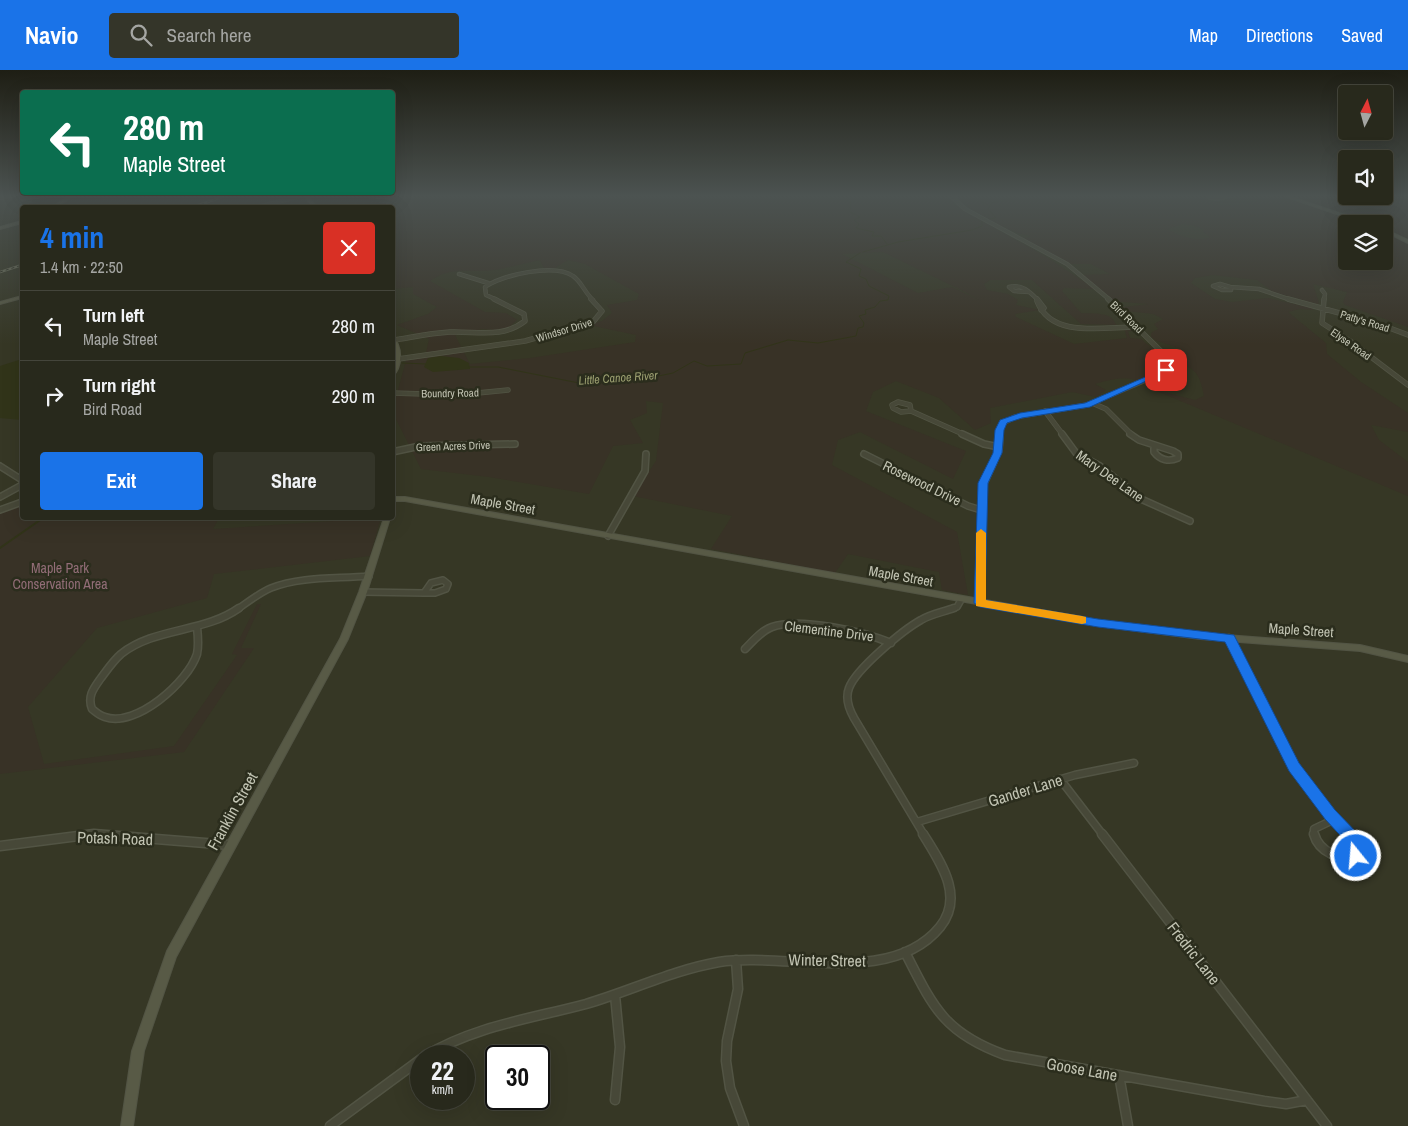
<!DOCTYPE html>
<html lang="en">
<head>
<meta charset="utf-8">
<style>
  :root { --surface:#28291c; --page:#343529; --text:#f1f3f6; --muted:#a5a6a3; --line:#44453b; --accent:#1a73e8 }
  body { margin:0; font-family:"Archivo Narrow",sans-serif; background:var(--page); color:var(--text); height:100vh; display:flex; flex-direction:column; font-size:19px; white-space:nowrap }
  * { box-sizing:border-box; margin:0 }
  p { font-size:16px; color:var(--muted) }
  .icon { flex:none; width:28px; height:28px; fill:none; stroke:currentColor; stroke-width:2; stroke-linecap:round; stroke-linejoin:round }
  .map { position:relative; flex:1; overflow:hidden }
  .side { position:absolute; left:20px; top:135px; width:375px; height:315px; display:flex; flex-direction:column; background:var(--surface); border-radius:5px; box-shadow:0 5px 20px #0002,0 0 0 1px var(--line) }
  .side>* { flex:none }
  .guide { position:absolute; left:20px; top:20px; width:375px; height:105px; border-radius:5px; box-shadow:0 5px 20px #0002,0 0 0 1px var(--line); background:#0b6e4f; color:#fff; overflow:hidden }
  .needle { width:32px; rotate:6deg }
  .controls { position:absolute; left:1338px; top:15px; display:grid; gap:10px }
  .controls a { display:grid; place-items:center; width:55px; height:55px; border-radius:5px; background:var(--surface); box-shadow:0 5px 20px #0002,0 0 0 1px var(--line); font-size:25px }
  .speed { position:absolute; left:410px; top:975px; display:flex; gap:10px; font-size:25px; font-weight:700; text-align:center }
  .speed>* { display:grid; place-content:center; width:65px; height:65px; border-radius:50%; background:var(--surface); box-shadow:0 5px 20px #0002,0 0 0 1px var(--line); line-height:1 }
  .speed small { font-size:12px; font-weight:400 }
  .speed .limit { border:2px solid #111; border-radius:8px; background:#fff; color:#111 }
  .pin { position:absolute; display:grid; place-items:center; width:42px; height:42px; color:#fff; margin:-21px; border-radius:10px; box-shadow:0 2px 8px #0006 }
  .me { position:absolute; width:55px; margin:-28px; rotate:343deg; stroke-linejoin:round; filter:drop-shadow(0 0 4px #0008) }
  .turn { display:flex; align-items:center; gap:18px; height:105px; padding:0 20px; font-size:22px }
  .turn .icon { width:65px; height:65px; stroke-width:2.5 }
  .turn b { display:block; font-size:35px; line-height:42px }
  .round { display:grid; place-items:center; flex:none; width:52px; height:52px; border-radius:5px; background:var(--page) }
  .head { display:flex; align-items:center; justify-content:space-between; height:85px; padding:0 20px }
  h1 { font-size:30px; font-weight:700; line-height:38px; color:var(--accent) }
  .action { display:flex; gap:10px; margin-top:auto; padding:10px 20px }
  .action a { flex:1; height:58px; border-radius:5px; background:var(--accent); color:#fff; font-size:20px; font-weight:700; line-height:58px; text-align:center }
  .action a+a { background:var(--page); color:var(--text) }
  ul { padding:0; list-style:none }
  li { display:flex; align-items:center; gap:15px; height:70px; padding:0 20px; border-top:1px solid var(--line) }
  li div { flex:1 }
  li b { display:block; font-size:19px }
  li em { font-style:normal }
  header { display:flex; align-items:center; gap:30px; box-sizing:border-box; height:70px; padding:0 25px; background:var(--accent); color:#fff }
  header strong { font-size:24px }
  nav { display:flex; gap:28px; margin-inline-start:auto; font-size:18px }
  .search { width:350px; height:45px; background:var(--page); display:flex; align-items:center; gap:12px; box-sizing:border-box; padding:0 18px; border-radius:5px; color:var(--muted); font-size:19px }
  .map>svg:first-child { display:block }
  .green { fill:#383226; fill-rule:evenodd }
  .water { fill:#313419 }
  .lines { fill:none; stroke-linecap:round; stroke-linejoin:round }
  .stream-far1 { stroke:#313419; stroke-width:1 }
  .stream { stroke:#313419; stroke-width:2 }
  .street-far4-casing { stroke:#525444; stroke-width:4.5 }
  .street-far3-casing { stroke:#525444; stroke-width:5.5 }
  .street-far2-casing { stroke:#525444; stroke-width:8 }
  .street-far1-casing { stroke:#525444; stroke-width:9 }
  .street-casing { stroke:#525444; stroke-width:11 }
  .secondary-casing { stroke:#525444; stroke-width:2 }
  .street-far4 { stroke:#474838; stroke-width:3 }
  .street-far3 { stroke:#474838; stroke-width:4 }
  .street-far2 { stroke:#474838; stroke-width:5 }
  .street-far1 { stroke:#474838; stroke-width:6 }
  .street { stroke:#474838; stroke-width:8 }
  .secondary { fill:#585a46; fill-rule:evenodd }
  .rail-casing { stroke:#6d6f5a; stroke-width:2.5 }
  .rail { stroke:#2b2d1d; stroke-width:1; stroke-dasharray:3; stroke-linecap:butt }
  .route { fill:#1a73e8; stroke:#114b97 }
  .slow { fill:#f59e0b }
  .labels { text-anchor:middle; stroke-width:5; stroke-linejoin:round; paint-order:stroke }
  .far-street-label { font-size:11px; fill:#c2c4b3; stroke:#2b2d1d }
  .far-water-label { font-size:12px; font-style:italic; fill:#9b9f70; stroke:#2b2d1d }
  .street-label { font-size:14px; fill:#c2c4b3; stroke:#2b2d1d }
  .park-label { font-size:14px; fill:#926d77; stroke:#2b2d1d }
  .near-street-label { font-size:16px; fill:#c2c4b3; stroke:#2b2d1d }
</style>
</head>
<body>
<header>
<strong>Navio</strong>
<div class="search"><svg class="icon" aria-label="search" viewBox="0 0 24 24"><circle cx="10" cy="10" r="6"/><path d="M15 15l6 6"/></svg>Search here</div>
<nav><a>Map</a><a>Directions</a><a>Saved</a></nav>
</header>
<div class="map">
<svg width="1408" height="1056" viewBox="0 0 1408 1056">
  <rect width="100%" height="100%" fill="#363725"/>
  <path class="green" d="M343 126H944L960 139 1045 186 1092 217 1095 219 1064 218 1062 221 1081 243C1093 244 1112 241 1116 255L1081 254 1032 210H990L984 214 987 220 1008 224 1018 230 1016 235 1040 240 1015 244 1016 247 1074 274 1127 268 1124 258 1139 262 1128 261 1130 268 1141 269 1159 284H1164L1170 294 1157 304 1139 311C1125 305 1108 310 1095 314L1106 320 1096 327 1072 322 990 338 991 353 975 360 939 328 896 311 873 322 866 341 966 381 953 409 860 362 838 370 832 395 957 462 968 525 942 520 939 502 848 484 835 503 711 479 732 446 633 426 656 391 663 333 646 331 647 343 630 350 643 373 613 376 589 424 489 407 421 399 393 343V338L407 287 426 283 429 269 397 255 428 244 437 237 413 224V217L393 219 394 205H392V138L377 137 380 135ZM883 182 967 223 979 230 952 217 918 223 842 184ZM540 190 544 198H555L568 190 585 194 639 224 637 230 607 235 612 243 602 251 589 255 636 265 635 272 530 288 470 294 455 265 482 259 505 261 517 250 506 243 485 242 430 211C452 196 469 203 494 200 509 198 525 193 540 190Z
    M955 126H1207C1216 142 1245 133 1259 131L1249 126H1280L1363 154H1346V191H1384V163L1408 173V257L1345 235 1343 232 1347 222 1313 214 1319 233 1317 234 1273 222 1257 210 1213 205 1195 208 1191 213 1215 229 1232 232 1268 228 1312 238 1313 240 1300 239 1288 242 1326 273 1327 284 1361 312 1408 343V362L1371 355 1379 370 1408 392V426L1152 319 1195 330 1204 326C1199 300 1195 300 1172 288L1174 283 1182 280C1173 274 1158 274 1151 267V263L1158 259 1154 254 1163 249 1153 244 1110 239 1148 234 1110 231 1083 205 1110 204 1091 194H1071L1024 169 1030 166C1002 160 977 145 955 126ZM1182 154 1192 155 1203 159V162L1210 167C1200 173 1177 166 1168 159Z
    M1288 126H1408V170L1384 159V154H1371Z
    M22 434V448H219L213 459 333 451 335 448H381L370 486 214 504 207 528 97 558 28 637 44 694 174 676 237 585 232 584 257 534H261L241 578H254L184 682 0 704V442Z"/>
  <path class="water" d="M441 286 459 288 469 293 470 299 433 302 424 297 428 288Z
    M22 289V350L0 348V296Z"/>
  <g class="lines">
    <path class="stream-far1" d="M813 126 851 131 850 142 860 147 854 150 859 154 856 158 874 162 872 166H881L887 174
      M972 128 988 135
      M387 138 390 134 404 133 422 126
      M988 140 991 133 1019 126
      M863 182 898 172 972 160 982 156V150L996 148 990 141
      M402 293 427 294
      M469 297H498L579 313 624 306 649 308 673 303 694 291 707 296 741 294 745 283 788 270 818 273 856 266 858 258 863 257 864 253 859 246 866 244 865 240 875 237 880 231 888 230 889 226 869 216 866 209 859 206 861 199 846 192 860 183"/>
    <path class="stream" d="M0 478 43 448"/>
    <defs>
      <path id="street-far4" d="M23 126V129L30 130
        M951 126 965 139 1067 194 1110 230
        M1218 127H1208L1217 129 1228 126
        M0 128 10 126
        M254 138 300 126
        M459 204 488 213
        M1220 214 1230 217 1231 220H1222L1213 216Z
        M1230 217 1259 219 1291 230
        M1322 220 1325 224 1324 230
        M1029 222 1014 221 1009 217C1022 214 1029 221 1038 230
        M497 230 486 225 485 217C502 205 554 193 573 206 581 211 585 223 593 230"/>
      <path id="street-far3" d="M1037 229 1044 238 1041 240
        M1288 229 1376 253 1408 265
        M1324 229 1322 253 1350 271 1408 315
        M1037 231C1051 269 1104 257 1136 257
        M395 270C413 267 431 263 450 262 477 261 502 269 525 251L524 244 494 229
        M398 289 525 271 593 252 602 241 591 229
        M392 323 457 325 508 320
        M898 332 910 335 911 341 901 342 893 338 892 335Z
        M1092 333 1106 339 1132 365
        M911 341 965 365
        M1045 341 1063 365
        M1000 365 1001 354 1015 347 1087 335 1162 303 1173 293 1108 229"/>
      <path id="street-far2" d="M962 364 984 374 999 377
        M1062 364 1076 383 1100 396 1141 429 1190 451
        M1130 364 1139 370 1173 381 1178 384V388C1169 392 1160 390 1154 382V376
        M392 382 420 376 515 374
        M864 384 968 436 981 440
        M0 396 22 410
        M0 427 22 415
        M0 440 22 432
        M608 466 645 401 646 384
        M443 510 448 514 446 519 435 523H424L431 513Z
        M363 522 424 523
        M980 533 982 418 999 380 1000 364
        M238 539C248 532 259 523 271 518 301 506 337 509 369 506
        M951 539 957 537 961 530"/>
      <path id="street-far1" d="M197 557C198 566 199 575 197 584 188 612 136 658 105 647 100 646 96 642 92 639 87 626 94 618 101 608 107 600 113 591 121 584 155 557 204 563 239 538
        M1229 568 1294 697 1335 749
        M745 579C753 571 761 561 772 557 799 547 865 562 891 573
        M1060 709 1103 765
        M1335 749 1351 765
        M917 752 1075 705 1134 693
        M86 765H106
        M924 765 854 648C849 639 845 628 849 618 856 599 903 560 921 550 931 544 943 542 954 538
        M1314 765V759L1335 749"/>
      <path id="street" d="M1102 764 1327 1056
        M1314 764C1319 782 1340 791 1357 786L1359 781 1350 764
        M0 776 94 764 230 775
        M905 882C933 937 944 963 1005 985L1264 1031 1286 1034 1307 1030
        M736 890 738 919 727 971 726 991 730 1018 744 1056
        M615 925 620 977 615 1030
        M425 986C475 956 530 949 586 934 630 921 673 900 719 892 786 882 891 917 940 857 965 826 940 792 923 764
        M1119 1005 1128 1056
        M330 1056 421 989"/>
      <path id="secondary" d="M69 126H73L55 138H51Z
        M304 126H308L317 138H314Z
        M1284 126H1288L1372 154H1366Z
        M22 151V153L0 159V157Z
        M1384 159 1408 170V173L1384 161Z
        M22 226V228L0 234V232Z
        M392 266C403 276 403 297 392 307V298L395 286Z
        M392 427H405L1098 550 1200 563 1360 575 1408 586V592L1360 581 1200 569 1098 556 405 431H392Z
        M384 448H390L367 522 348 569 176 887 144 981 133 1056H121L132 981 167 881 340 569 359 522Z"/>
    </defs>
    <use href="#street-far4" class="street-far4-casing"/>
    <use href="#street-far3" class="street-far3-casing"/>
    <use href="#street-far2" class="street-far2-casing"/>
    <use href="#street-far1" class="street-far1-casing"/>
    <use href="#street" class="street-casing"/>
    <use href="#secondary" class="secondary-casing"/>
    <use href="#street-far4" class="street-far4"/>
    <use href="#street-far3" class="street-far3"/>
    <use href="#street-far2" class="street-far2"/>
    <use href="#street-far1" class="street-far1"/>
    <use href="#street" class="street"/>
    <use href="#secondary" class="secondary"/>
    <defs>
      <path id="rail" d="M190 138 225 126
        M0 202 22 195"/>
    </defs>
    <use href="#rail" class="rail-casing"/>
    <use href="#rail" class="rail"/>
  </g>
  <linearGradient id="sky" x2="0" y2="1"><stop stop-color="#1e1e14"/><stop offset="0.46" stop-color="#4c5351"/><stop offset="1" stop-color="#4c5351" stop-opacity="0"/></linearGradient>
  <rect width="1408" height="274" fill="url(#sky)"/>
  <path class="route" d="M1164 299 1170 300 1090 337 1022 348 1007 353 1004 360 1002 383 988 413 985 530 1098 549 1234 565 1299 693 1335 740 1361 767 1366 778 1362 791 1356 793 1351 791 1349 786 1350 776 1325 749 1289 701 1225 572 1098 557 980 537 974 533 978 413 993 383 995 360 1000 350 1020 343 1085 333Z"/>
  <path class="slow" d="M981 459 986 463V530L1082 546 1086 547V553L1082 554 976 536V463Z"/>
  <g class="labels">
    <g class="far-street-label">
      <text transform="translate(1127 247) rotate(44)" y="4">Bird Road</text>
      <text transform="translate(1365 251) rotate(17)" y="4">Patty's Road</text>
      <text transform="translate(564 260) rotate(-17)" y="4">Windsor Drive</text>
      <text transform="translate(1351 274) rotate(35)" y="4">Elyse Road</text>
      <text transform="translate(450 323) rotate(-1)" y="4">Boundry Road</text>
      <text transform="translate(453 376) rotate(-2)" y="4">Green Acres Drive</text>
    </g>
    <g class="far-water-label">
      <text transform="translate(618 308) rotate(-4)" y="4">Little Canoe River</text>
    </g>
    <g class="street-label">
      <text transform="translate(1110 406) rotate(35)" y="5">Mary Dee Lane</text>
      <text transform="translate(922 413) rotate(26)" y="5">Rosewood Drive</text>
      <text transform="translate(503 434) rotate(10)" y="5">Maple Street</text>
      <text transform="translate(901 506) rotate(10)" y="5">Maple Street</text>
      <text transform="translate(1301 560) rotate(4)" y="5">Maple Street</text>
      <text transform="translate(829 561) rotate(7)" y="5">Clementine Drive</text>
    </g>
    <g class="park-label">
      <text x="60" y="503">Maple Park<tspan x="60" dy="16">Conservation Area</tspan></text>
    </g>
    <g class="near-street-label">
      <text transform="translate(1025 720) rotate(-17)" y="6">Gander Lane</text>
      <text transform="translate(232 741) rotate(-61)" y="6">Franklin Street</text>
      <text transform="translate(115 768) rotate(2)" y="6">Potash Road</text>
      <text transform="translate(1194 883) rotate(52)" y="6">Fredric Lane</text>
      <text transform="translate(827 890) rotate(1)" y="6">Winter Street</text>
      <text transform="translate(1082 999) rotate(10)" y="6">Goose Lane</text>
    </g>
  </g>
</svg>
<div class="controls">
<a><svg class="needle" viewBox="-14 -14 28 28"><path d="M0-13l5 13h-10z" fill="#e53935"/><path d="M0 13l5-13h-10z" fill="#a5a6a3"/></svg></a>
<a><svg class="icon" aria-label="sound" viewBox="0 0 24 24"><path d="M4 9h4l5-4v14l-5-4H4zM17 9q2 3 0 6"/></svg></a>
<a><svg class="icon" aria-label="layers" viewBox="0 0 24 24"><path d="M12 4l9 5-9 5-9-5zM3 14l9 5 9-5"/></svg></a>
</div>
<div class="speed"><div>22<small>km/h</small></div><div class="limit">30</div></div>
<div class="pin" style="left:1166px;top:300px;background:#d93025"><svg class="icon" aria-label="arrive" viewBox="0 0 24 24"><path d="M6 21V4h12l-3 4 3 4H6"/></svg></div>
<svg class="me" style="left:1356px;top:786px" viewBox="-20 -20 40 40"><circle r="17" fill="#1a73e8" stroke="#fff" stroke-width="3"/><path d="M0-11L8 9 0 5-8 9z" fill="#fff"/></svg>
<div class="guide">
<div class="turn"><svg class="icon" aria-label="left" viewBox="0 0 24 24"><path d="M17 20v-9H6M10 6l-5 5 5 5"/></svg><div><b>280 m</b>Maple Street</div></div>
</div>
<section class="side">
<div class="head"><div><h1>4 min</h1><p>1.4 km · 22:50</p></div><a class="round" style="background:#d93025;color:#fff"><svg class="icon" aria-label="close" viewBox="0 0 24 24"><path d="M6 6l12 12M18 6L6 18"/></svg></a></div>
<ul>
<li><svg class="icon" aria-label="left" viewBox="0 0 24 24"><path d="M17 20v-9H6M10 6l-5 5 5 5"/></svg><div><b>Turn left</b><p>Maple Street</p></div><em>280 m</em></li>
<li><svg class="icon" aria-label="right" viewBox="0 0 24 24"><path d="M7 20v-9h11M14 6l5 5-5 5"/></svg><div><b>Turn right</b><p>Bird Road</p></div><em>290 m</em></li>
</ul>
<div class="action"><a>Exit</a><a>Share</a></div>
</section>
</div>
</body>
</html>
